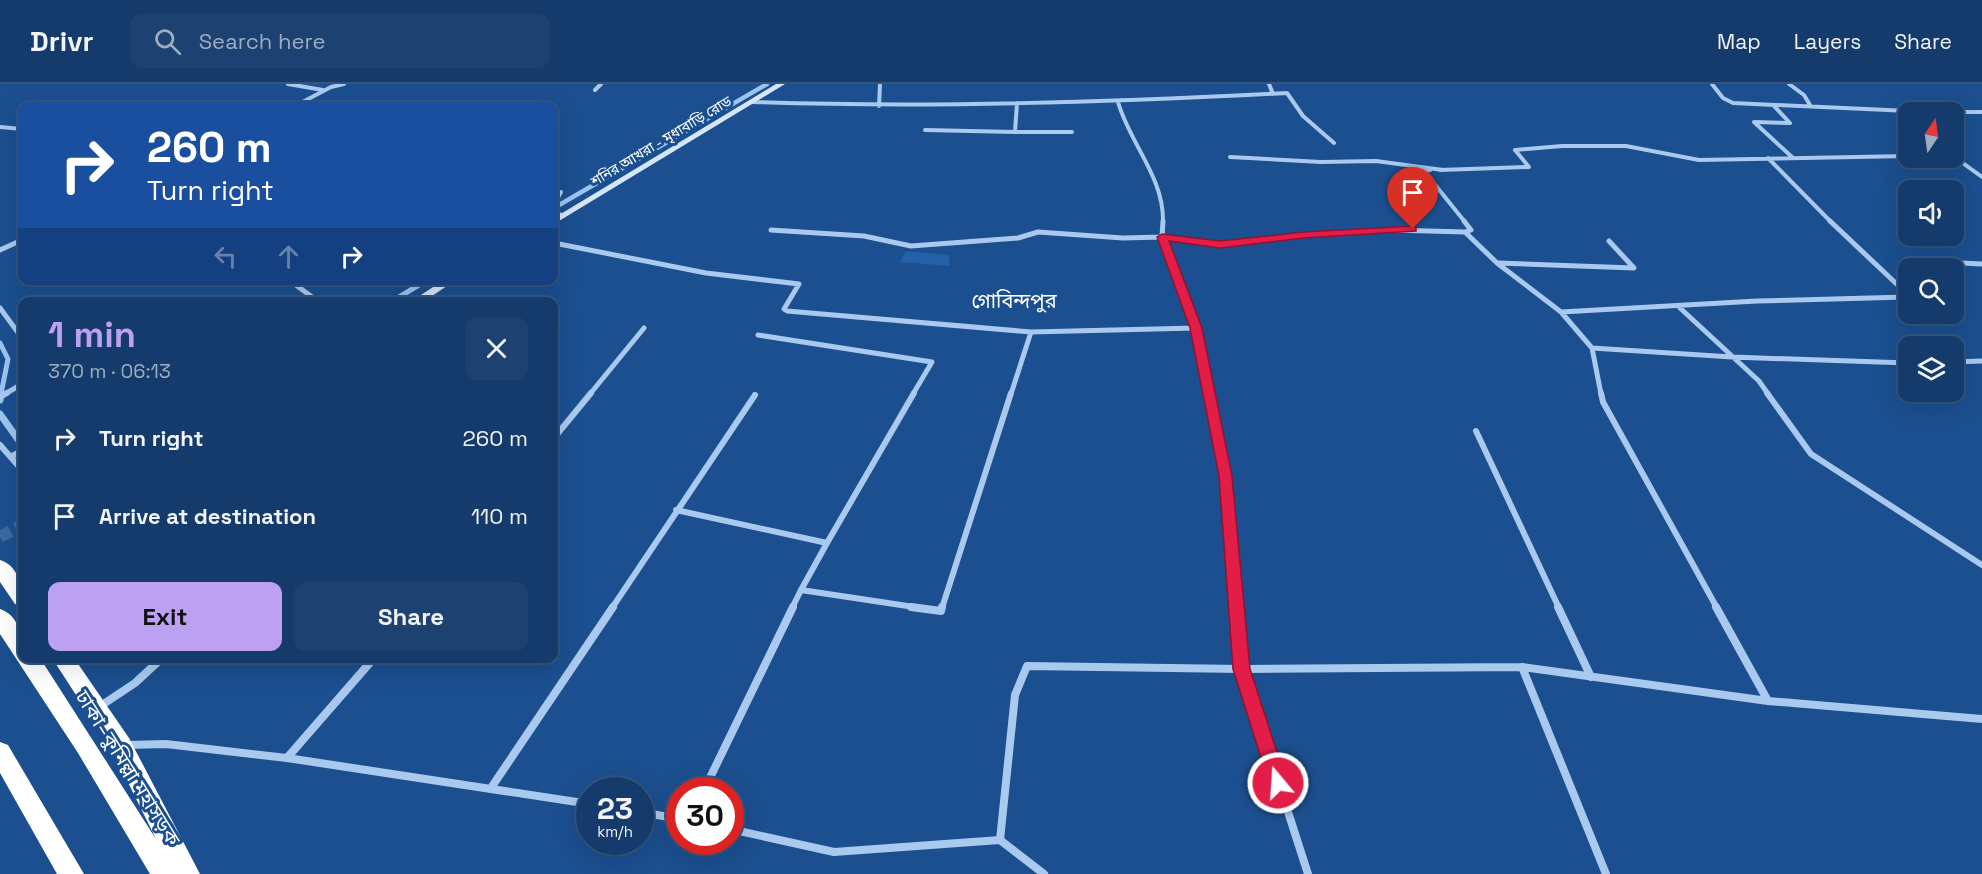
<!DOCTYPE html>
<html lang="en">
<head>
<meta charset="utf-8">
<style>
  :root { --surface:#143b6b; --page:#1d4271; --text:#f1f3f6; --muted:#9dadc1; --line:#33557e; --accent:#bca0f2 }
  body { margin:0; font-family:"Space Grotesk","Noto Sans Bengali",sans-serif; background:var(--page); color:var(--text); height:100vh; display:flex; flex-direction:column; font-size:22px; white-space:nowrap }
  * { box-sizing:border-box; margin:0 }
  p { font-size:20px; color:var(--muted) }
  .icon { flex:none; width:33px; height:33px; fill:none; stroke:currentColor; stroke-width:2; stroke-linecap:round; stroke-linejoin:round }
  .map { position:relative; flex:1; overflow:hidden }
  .side { position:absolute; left:18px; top:213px; width:540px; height:366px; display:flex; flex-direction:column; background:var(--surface); border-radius:12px; box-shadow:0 6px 24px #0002,0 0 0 2px var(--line) }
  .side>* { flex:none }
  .top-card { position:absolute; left:18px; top:18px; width:540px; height:183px; border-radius:12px; box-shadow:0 6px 24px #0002,0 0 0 2px var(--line); background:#1a4fa0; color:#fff; overflow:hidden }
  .needle { width:39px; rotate:13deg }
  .controls { position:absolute; left:1898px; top:18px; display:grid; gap:12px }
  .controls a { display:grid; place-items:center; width:66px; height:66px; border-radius:12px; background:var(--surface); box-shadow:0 6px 24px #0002,0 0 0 2px var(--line); font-size:30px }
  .speed { position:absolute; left:576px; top:693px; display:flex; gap:12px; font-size:30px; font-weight:700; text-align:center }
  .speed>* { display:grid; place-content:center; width:78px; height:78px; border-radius:50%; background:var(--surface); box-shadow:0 6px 24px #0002,0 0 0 2px var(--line); line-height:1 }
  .speed small { font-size:15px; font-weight:400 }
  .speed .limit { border:9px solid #d22; background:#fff; color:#111 }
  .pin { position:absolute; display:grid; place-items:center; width:51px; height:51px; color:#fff; margin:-62px -26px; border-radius:50% 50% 50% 0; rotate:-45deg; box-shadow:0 0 6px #0007 }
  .pin .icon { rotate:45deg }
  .me { position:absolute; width:66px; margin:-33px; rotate:342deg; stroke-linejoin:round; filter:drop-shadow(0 0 4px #0008) }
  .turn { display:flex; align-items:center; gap:21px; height:126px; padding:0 30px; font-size:27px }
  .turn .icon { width:78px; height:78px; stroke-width:2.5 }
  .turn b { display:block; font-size:42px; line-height:51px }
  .lanes { display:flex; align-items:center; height:57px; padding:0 30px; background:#0003; justify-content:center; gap:30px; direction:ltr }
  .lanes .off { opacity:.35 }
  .round { display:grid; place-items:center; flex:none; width:63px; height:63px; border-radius:12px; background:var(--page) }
  .headline { display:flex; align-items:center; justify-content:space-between; height:102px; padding:0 30px }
  h1 { font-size:36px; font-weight:800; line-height:45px; color:var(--accent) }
  .primary-button { display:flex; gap:12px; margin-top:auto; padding:12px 30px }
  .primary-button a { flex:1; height:69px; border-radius:12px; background:var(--accent); color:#111; font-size:24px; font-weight:800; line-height:69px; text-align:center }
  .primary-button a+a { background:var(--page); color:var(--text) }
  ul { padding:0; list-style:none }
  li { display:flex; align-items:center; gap:18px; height:78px; padding:0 30px }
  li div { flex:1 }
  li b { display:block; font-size:22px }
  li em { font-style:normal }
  header { display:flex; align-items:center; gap:36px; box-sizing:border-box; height:84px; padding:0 30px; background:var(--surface); border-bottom:2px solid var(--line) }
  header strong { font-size:28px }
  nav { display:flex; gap:33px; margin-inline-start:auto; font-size:21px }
  .search { width:420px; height:54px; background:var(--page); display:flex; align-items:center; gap:15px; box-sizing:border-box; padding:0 21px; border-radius:12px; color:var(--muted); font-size:22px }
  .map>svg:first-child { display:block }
  .green { fill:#2461a8 }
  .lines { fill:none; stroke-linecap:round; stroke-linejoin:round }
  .stream-far2 { stroke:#9cc4f0; stroke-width:4.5 }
  .stream-far1 { stroke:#9cc4f0; stroke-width:5 }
  .stream { stroke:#9cc4f0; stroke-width:7 }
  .secondary-tunnel { stroke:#3d69a0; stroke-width:12; stroke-dasharray:12 6; stroke-linecap:butt }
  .street-far3 { stroke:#a9c9ee; stroke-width:4 }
  .street-far2 { stroke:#a9c9ee; stroke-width:5 }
  .street-far1 { stroke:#a9c9ee; stroke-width:6 }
  .street { stroke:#a9c9ee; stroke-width:8 }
  .secondary { fill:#d6e6fa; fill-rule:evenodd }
  .highway { fill:#fff; fill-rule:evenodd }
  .route { fill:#e11d48; stroke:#92132f; stroke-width:1.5 }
  .labels { text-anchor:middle; stroke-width:6; stroke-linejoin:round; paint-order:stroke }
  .far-street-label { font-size:14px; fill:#fff; stroke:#1b4f8f }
  .quarter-label { font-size:20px; fill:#fff; stroke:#1b4f8f }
  .near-street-label { font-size:20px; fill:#fff; stroke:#1b4f8f }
</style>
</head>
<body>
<header>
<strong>Drivr</strong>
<div class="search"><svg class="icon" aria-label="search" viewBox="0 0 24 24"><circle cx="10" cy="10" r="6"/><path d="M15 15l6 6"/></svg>Search here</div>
<nav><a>Map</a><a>Layers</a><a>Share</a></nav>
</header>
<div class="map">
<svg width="1982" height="790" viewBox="0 0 1982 790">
  <rect width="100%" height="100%" fill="#1b4f8f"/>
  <path class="green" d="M906 167 949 171 950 182 900 178Z"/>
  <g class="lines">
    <path class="stream-far2" d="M554 124 767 0"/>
    <path class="stream-far1" d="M391 218 427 196
      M0 259 8 275 1 310"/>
    <path class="stream" d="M0 316 1 309
      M0 330 22 361"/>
    <path class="secondary-tunnel" d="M0 453 22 441"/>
    <path class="street-far3" d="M288 0 323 6
      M1269 0 1273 10
      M1712 0 1723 14 1733 19 1909 27
      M1789 0 1804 11 1810 21
      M595 6 601 0
      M753 18C931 24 1109 18 1287 9L1303 32 1334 59
      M1118 18C1130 60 1164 93 1163 138
      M295 22 331 3 344 0
      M879 22 880 0
      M1774 22 1790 39 1754 38 1792 73
      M1909 28H1982
      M0 43 22 45
      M925 46 1015 48 1017 19
      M1015 48H1072
      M1515 66 1562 62H1626L1699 76 1908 72
      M1953 72 1982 93
      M1230 73 1321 78 1376 77 1443 86
      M1768 74 1831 138
      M1430 86 1424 87 1465 138
      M1440 86 1529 83 1515 66
      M554 108H561L554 121
      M554 127 563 132"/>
    <path class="street-far2" d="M1163 137 1162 153 1196 244 1209 310
      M1464 137 1471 146 1465 148
      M771 146 864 152 911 162 1018 154 1038 148 1123 154 1162 153 1220 161 1304 151 1391 146 1465 148 1497 179 1561 228 1592 264 1601 310
      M554 159 706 189 799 200 784 225 787 227 1031 248 1196 244
      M0 166 22 156
      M1498 179 1634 184 1609 157
      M1961 179 1982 180
      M289 196 319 218
      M0 224 22 254
      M1680 224 1759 297 1768 310
      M1561 228 1757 217 1907 213 1903 206 1830 137
      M758 251 932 278 913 310
      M1592 264 1732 273 1908 279
      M1953 278 1982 277
      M5 310 22 300
      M590 310 644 244
      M1011 310 1031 248"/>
    <path class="street-far1" d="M1209 309 1225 392 1237 524
      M1601 309 1603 318 1717 524
      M1767 309 1811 370 1982 481
      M0 313 7 309
      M1476 347 1559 524
      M554 354 591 309
      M0 361 22 386
      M12 372 22 367
      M676 426 827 459 801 506 921 524
      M827 459 914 309
      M612 524 755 311
      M792 524 801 506
      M942 524 1011 309"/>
    <path class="street" d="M911 523 941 527 942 523
      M1236 523 1242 585 1308 790
      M1558 523 1591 593
      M1716 523 1768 617
      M1522 583 1606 790
      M99 623 135 599 162 574
      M126 661 166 660 287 674 590 720
      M287 674 374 574
      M491 704 613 523
      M704 706 793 523
      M640 728 680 735
      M730 745 834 768 1000 756 1015 611 1027 582 1242 585 1522 583 1768 617 1982 635
      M1000 756 1044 790"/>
    <path class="secondary" d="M776 0H785L554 140V134Z
      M444 196H456L423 218H410Z"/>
    <path class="highway" d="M0 476C20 482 22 505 22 522L15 520 0 498Z
      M0 525C21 532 22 556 22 574H40L156 755 113 668 52 574H74L129 654 200 790H150L78 669 0 550Z
      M0 658 8 661 84 790H57L0 689Z"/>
  </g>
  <path class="route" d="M1413 142 1416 143V147L1304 154 1220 164 1169 157 1202 244 1232 392 1250 585 1287 699 1285 704 1278 707 1272 704 1269 699 1233 585 1219 392 1190 244 1157 153 1162 150 1220 157 1304 148Z"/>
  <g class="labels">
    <g class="far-street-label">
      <text transform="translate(661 57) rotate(-31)" y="5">শনির আখরা - মৃধাবাড়ি রোড</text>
    </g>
    <g class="quarter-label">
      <text x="1014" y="224">গোবিন্দপুর</text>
    </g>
    <g class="near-street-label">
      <text transform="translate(128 684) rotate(58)" y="7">ঢাকা–কুমিল্লা মহাসড়ক</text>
    </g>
  </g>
</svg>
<div class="controls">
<a><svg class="needle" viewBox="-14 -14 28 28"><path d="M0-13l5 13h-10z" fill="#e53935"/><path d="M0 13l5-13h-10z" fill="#9dadc1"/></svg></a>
<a><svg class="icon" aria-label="sound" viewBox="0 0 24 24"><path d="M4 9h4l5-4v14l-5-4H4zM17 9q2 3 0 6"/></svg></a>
<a><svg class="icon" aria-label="search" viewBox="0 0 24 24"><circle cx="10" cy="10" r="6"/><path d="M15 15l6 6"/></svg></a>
<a><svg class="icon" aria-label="layers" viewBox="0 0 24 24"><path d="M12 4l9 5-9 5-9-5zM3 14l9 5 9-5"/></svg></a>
</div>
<div class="speed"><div>23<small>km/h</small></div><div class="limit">30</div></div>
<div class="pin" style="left:1413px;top:145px;background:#d93025"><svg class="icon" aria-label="arrive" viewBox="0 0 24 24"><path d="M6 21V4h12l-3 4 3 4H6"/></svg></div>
<svg class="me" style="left:1278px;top:699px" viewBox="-20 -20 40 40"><circle r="17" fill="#e11d48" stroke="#fff" stroke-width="3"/><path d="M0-11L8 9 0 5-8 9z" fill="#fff"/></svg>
<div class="top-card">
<div class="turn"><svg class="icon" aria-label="right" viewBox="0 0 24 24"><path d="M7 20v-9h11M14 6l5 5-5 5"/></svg><div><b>260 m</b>Turn right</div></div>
<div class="lanes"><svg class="icon off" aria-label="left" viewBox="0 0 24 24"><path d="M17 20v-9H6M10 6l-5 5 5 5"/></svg><svg class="icon off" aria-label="ahead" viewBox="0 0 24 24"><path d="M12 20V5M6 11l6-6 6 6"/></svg><svg class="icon" aria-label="right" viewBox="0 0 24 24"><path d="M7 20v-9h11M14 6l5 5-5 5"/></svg></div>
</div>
<section class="side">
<div class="headline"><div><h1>1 min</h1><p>370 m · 06:13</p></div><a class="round"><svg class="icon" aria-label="close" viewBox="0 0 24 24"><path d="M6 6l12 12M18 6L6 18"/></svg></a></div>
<ul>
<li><svg class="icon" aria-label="right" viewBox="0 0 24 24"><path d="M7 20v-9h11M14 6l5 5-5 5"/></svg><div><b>Turn right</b></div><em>260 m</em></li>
<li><svg class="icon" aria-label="arrive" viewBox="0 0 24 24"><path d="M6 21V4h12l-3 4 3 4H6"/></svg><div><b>Arrive at destination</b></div><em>110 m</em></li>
</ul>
<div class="primary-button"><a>Exit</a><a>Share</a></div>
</section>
</div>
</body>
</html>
